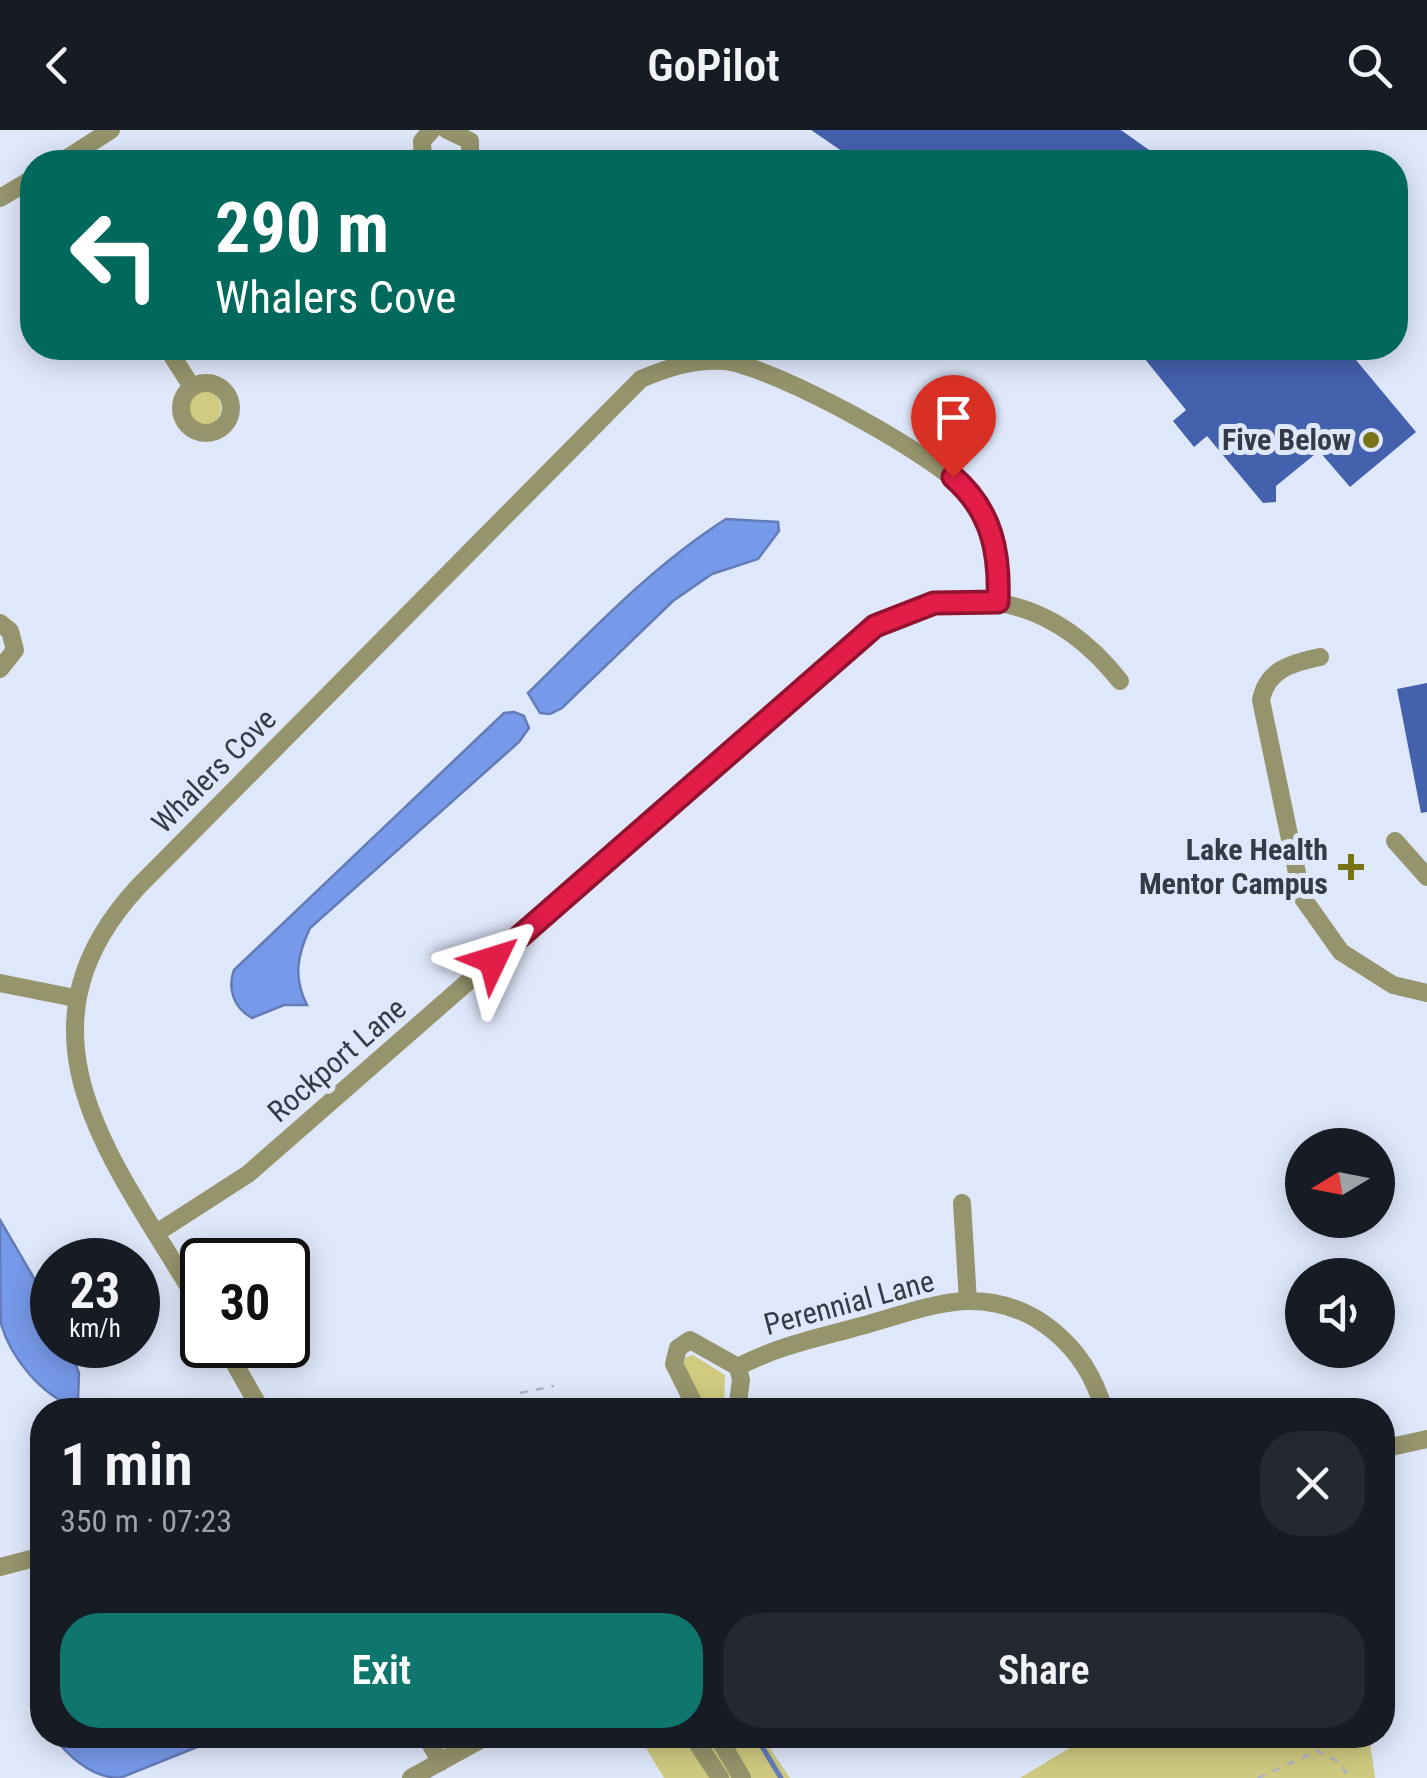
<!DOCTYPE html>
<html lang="en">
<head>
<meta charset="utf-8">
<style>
  :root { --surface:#171b24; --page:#242831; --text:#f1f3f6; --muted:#9ea1a6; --accent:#0f766e }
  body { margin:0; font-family:"Roboto Condensed",sans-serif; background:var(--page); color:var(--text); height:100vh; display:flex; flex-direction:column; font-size:38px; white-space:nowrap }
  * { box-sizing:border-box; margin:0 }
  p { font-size:32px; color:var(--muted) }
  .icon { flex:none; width:55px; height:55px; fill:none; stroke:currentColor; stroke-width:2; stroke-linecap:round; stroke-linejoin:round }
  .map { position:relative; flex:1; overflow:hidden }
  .drawer { position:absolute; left:30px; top:1268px; width:1365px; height:350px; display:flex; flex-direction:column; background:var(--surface); border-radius:40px; box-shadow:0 5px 25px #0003 }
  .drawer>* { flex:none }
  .banner { position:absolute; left:20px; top:20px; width:1388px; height:210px; border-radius:40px; box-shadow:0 5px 25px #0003; background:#00695c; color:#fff; overflow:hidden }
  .needle { width:65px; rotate:260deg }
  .buttons { position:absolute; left:1285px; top:998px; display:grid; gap:20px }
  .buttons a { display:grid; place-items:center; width:110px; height:110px; border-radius:50%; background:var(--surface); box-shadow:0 5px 25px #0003; font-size:50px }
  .speed { position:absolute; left:30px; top:1108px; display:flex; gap:20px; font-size:50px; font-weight:700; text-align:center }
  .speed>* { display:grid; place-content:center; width:130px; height:130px; border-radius:50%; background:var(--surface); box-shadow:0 5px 25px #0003; line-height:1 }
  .speed small { font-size:25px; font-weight:400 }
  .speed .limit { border:5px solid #111; border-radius:15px; background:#fff; color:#111 }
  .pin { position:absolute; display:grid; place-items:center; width:85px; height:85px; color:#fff; margin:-102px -42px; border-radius:50% 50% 50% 0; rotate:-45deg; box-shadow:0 0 10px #0007 }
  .pin .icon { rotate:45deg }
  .me { position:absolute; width:110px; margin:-55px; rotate:49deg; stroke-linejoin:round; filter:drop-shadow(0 0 8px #0008) }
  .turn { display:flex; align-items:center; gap:35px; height:210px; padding:0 30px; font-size:45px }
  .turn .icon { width:130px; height:130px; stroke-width:2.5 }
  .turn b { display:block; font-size:70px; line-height:85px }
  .round { display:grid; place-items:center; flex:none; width:105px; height:105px; border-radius:40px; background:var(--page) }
  .summary { display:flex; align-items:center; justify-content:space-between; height:170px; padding:0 30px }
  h1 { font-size:60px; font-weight:600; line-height:75px }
  .cta { display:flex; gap:20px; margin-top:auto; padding:20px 30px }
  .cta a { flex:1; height:115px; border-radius:40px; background:var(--accent); color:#fff; font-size:40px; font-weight:600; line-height:115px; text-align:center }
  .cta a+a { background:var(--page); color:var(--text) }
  header { display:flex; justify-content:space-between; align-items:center; height:130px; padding:0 30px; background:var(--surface); font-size:45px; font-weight:600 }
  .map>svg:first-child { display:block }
  .green { fill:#cfca80 }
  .water { fill:#7799e9; stroke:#637cb8; stroke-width:2.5 }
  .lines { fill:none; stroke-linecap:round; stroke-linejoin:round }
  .stream { stroke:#637cb8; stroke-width:5 }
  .building { fill:#4461ad }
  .path { stroke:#acb3c5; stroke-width:2.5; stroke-dasharray:8 8; stroke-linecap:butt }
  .minor { stroke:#96946c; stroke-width:18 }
  .route-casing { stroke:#92132f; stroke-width:25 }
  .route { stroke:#e11d48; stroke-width:18 }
  .poi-dot { fill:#7a7315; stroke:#dfe8fb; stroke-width:4 }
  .labels { text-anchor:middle; stroke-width:10; stroke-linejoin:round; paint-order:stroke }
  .poi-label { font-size:30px; font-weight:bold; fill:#353a47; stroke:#dfe8fb; text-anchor:end }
  .street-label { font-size:30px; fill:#353a47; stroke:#dfe8fb }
</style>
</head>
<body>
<header><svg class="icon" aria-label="back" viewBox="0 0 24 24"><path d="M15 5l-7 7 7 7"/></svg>GoPilot<svg class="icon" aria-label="search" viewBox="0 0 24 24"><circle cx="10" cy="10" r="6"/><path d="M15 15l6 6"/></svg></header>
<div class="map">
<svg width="1427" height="1648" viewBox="0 0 1427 1648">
  <rect width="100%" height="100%" fill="#dfe8fb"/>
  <path class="green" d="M185 278a18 18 0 1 1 36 0a18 18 0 1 1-36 0Z
    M693 1225 725 1245 724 1275 717 1280 706 1278 682 1236 686 1227Z
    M638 1605H761L790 1648H664Z
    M1091 1605H1369L1375 1648H1020Z"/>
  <path class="water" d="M726 389 778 392 779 401 758 429 712 444 673 471 562 578 550 584 540 583 528 563C590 502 652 436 726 389Z
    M514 582 524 586 529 598 519 612 310 798C297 826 293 847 307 875H284L252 888C234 878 227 859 234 840L504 583Z
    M0 1090 52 1179V1215H68L79 1243 78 1269 72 1276C41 1264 11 1228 1 1194 0 1170 0 1117 0 1090Z
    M52 1605H227L120 1648C91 1648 69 1627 52 1605Z"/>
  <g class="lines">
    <path class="stream" d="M755 1605 781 1648"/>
  </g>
  <path class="building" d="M811 0H1121L1166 32H858Z
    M1136 218H1346L1416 302 1350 357 1319 321 1276 356V372L1263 373 1207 306 1194 317 1173 291 1186 280Z
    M1427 553V682L1421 683 1397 559Z"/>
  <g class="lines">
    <path class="path" d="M520 1263 554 1256
      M1258 1648 1317 1621 1341 1633 1348 1648"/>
    <path class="minor" d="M447 0 470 11V32
      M61 32 111 0
      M423 32 422 11 432 0
      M0 68 32 49
      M167 218 192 257
      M181 278a25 25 0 1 1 50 0a25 25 0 1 1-50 0Z
      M0 493 10 501 15 520 0 539
      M1320 527C1292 533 1267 539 1261 570L1302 767 1341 822 1393 855 1427 863
      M1395 711 1427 747
      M0 853 75 868
      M962 1073 968 1171
      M158 1102 248 1044 875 496C969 448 1055 469 1120 551
      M202 1179C121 1039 0 908 137 758L641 249C667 238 694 229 723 231 770 234 949 331 975 370 997 402 999 435 998 473
      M224 1215 261 1280
      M738 1237C777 1216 818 1208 861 1196 895 1187 930 1173 965 1171 1034 1169 1086 1217 1104 1280
      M697 1280 674 1234 678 1218 690 1210 738 1237 741 1250 737 1280
      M1382 1319 1427 1309
      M0 1437 42 1426
      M425 1605 441 1632
      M692 1605 720 1648
      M717 1605 742 1648
      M411 1648 489 1605"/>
  </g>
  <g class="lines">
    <defs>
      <path id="route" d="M493 830 875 496 934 473 998 472C1000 422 992 381 953 347"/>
    </defs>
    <use href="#route" class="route-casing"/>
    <use href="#route" class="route"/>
  </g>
  <g class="poi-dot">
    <circle cx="1371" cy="310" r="10"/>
    <path d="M1346 722h10v10h10v10h-10v10h-10v-10h-10v-10h10z"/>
  </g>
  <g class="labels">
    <g class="poi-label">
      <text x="1351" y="320">Five Below</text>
      <text x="1328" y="730">Lake Health<tspan x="1328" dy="34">Mentor Campus</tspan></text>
    </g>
    <g class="street-label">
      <text transform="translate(214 641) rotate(-45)" y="10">Whalers Cove</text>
      <text transform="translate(337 930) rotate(-41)" y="10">Rockport Lane</text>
      <text transform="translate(849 1173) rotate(-15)" y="10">Perennial Lane</text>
    </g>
  </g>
</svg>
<div class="buttons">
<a><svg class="needle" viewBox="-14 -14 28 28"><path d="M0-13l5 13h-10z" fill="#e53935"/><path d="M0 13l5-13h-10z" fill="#9ea1a6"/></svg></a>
<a><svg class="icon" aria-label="sound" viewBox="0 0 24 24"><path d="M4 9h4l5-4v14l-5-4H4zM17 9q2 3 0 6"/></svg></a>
</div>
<div class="speed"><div>23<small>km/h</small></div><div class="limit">30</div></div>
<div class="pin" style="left:953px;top:347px;background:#d93025"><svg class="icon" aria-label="arrive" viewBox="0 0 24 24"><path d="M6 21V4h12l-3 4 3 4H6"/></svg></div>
<svg class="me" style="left:493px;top:830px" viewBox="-20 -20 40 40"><path d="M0-17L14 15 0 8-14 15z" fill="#e11d48" stroke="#fff" stroke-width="4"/></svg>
<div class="banner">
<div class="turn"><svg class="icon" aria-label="left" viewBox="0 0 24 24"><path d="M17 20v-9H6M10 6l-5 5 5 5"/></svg><div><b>290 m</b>Whalers Cove</div></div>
</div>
<section class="drawer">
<div class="summary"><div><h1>1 min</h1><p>350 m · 07:23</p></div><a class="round"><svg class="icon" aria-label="close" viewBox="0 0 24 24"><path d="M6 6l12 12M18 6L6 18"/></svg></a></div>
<div class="cta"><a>Exit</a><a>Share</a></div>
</section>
</div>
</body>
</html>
